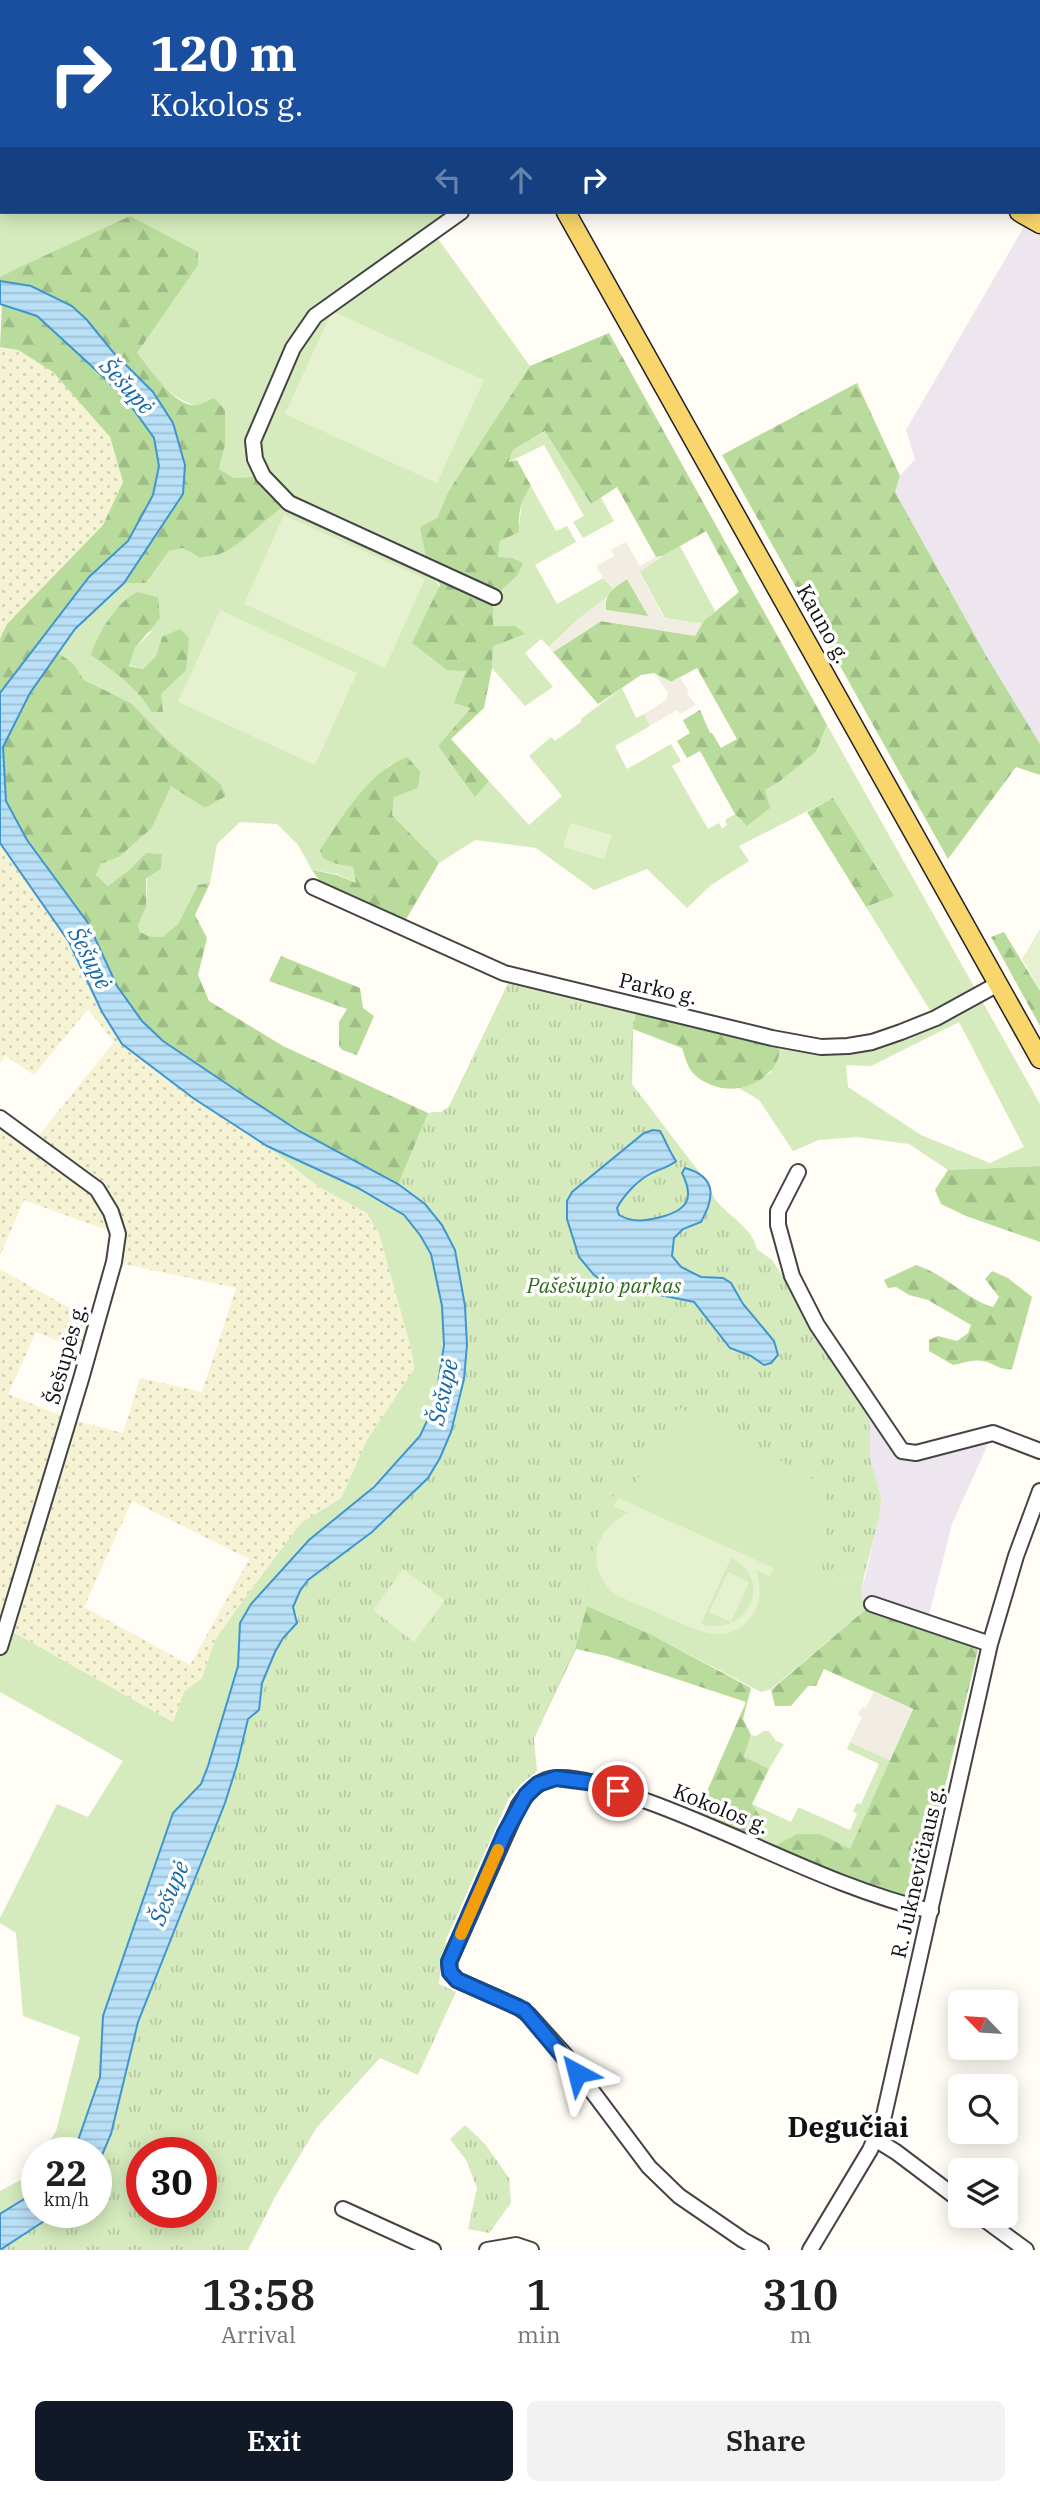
<!DOCTYPE html>
<html lang="en">
<head>
<meta charset="utf-8">
<style>
  :root { --surface:#fff; --page:#f2f2f2; --text:#202124; --muted:#757577; --accent:#111827 }
  body { margin:0; font-family:"IBM Plex Serif",serif; background:var(--page); color:var(--text); height:100vh; display:flex; flex-direction:column; font-size:26px; white-space:nowrap }
  * { box-sizing:border-box; margin:0 }
  p { font-size:23px; color:var(--muted) }
  .icon { flex:none; width:38px; height:38px; fill:none; stroke:currentColor; stroke-width:2; stroke-linecap:round; stroke-linejoin:round }
  .map { position:relative; height:2250px; overflow:hidden }
  .panel { display:flex; flex-direction:column; background:var(--surface); flex:1 }
  .panel>* { flex:none }
  .top-card { position:absolute; left:0px; top:0px; width:1041px; height:214px; box-shadow:0 4px 18px #0003; background:#1a4fa0; color:#fff; overflow:hidden }
  .needle { width:46px; rotate:295deg }
  .buttons { position:absolute; left:948px; top:1990px; display:grid; gap:14px }
  .buttons a { display:grid; place-items:center; width:70px; height:70px; border-radius:10px; background:var(--surface); box-shadow:0 4px 18px #0003; font-size:35px }
  .speed { position:absolute; left:21px; top:2137px; display:flex; gap:14px; font-size:35px; font-weight:700; text-align:center }
  .speed>* { display:grid; place-content:center; width:91px; height:91px; border-radius:50%; background:var(--surface); box-shadow:0 4px 18px #0003; line-height:1 }
  .speed small { font-size:18px; font-weight:400 }
  .speed .limit { border:10px solid #d22; background:#fff; color:#111 }
  .pin { position:absolute; display:grid; place-items:center; width:60px; height:60px; color:#fff; margin:-30px; border:4px solid #fff; border-radius:50%; box-shadow:0 2px 7px #0007 }
  .me { position:absolute; width:77px; margin:-38px; rotate:322deg; stroke-linejoin:round; filter:drop-shadow(0 0 5px #0008) }
  .turn { display:flex; align-items:center; gap:24px; height:147px; padding:0 35px; font-size:32px }
  .turn .icon { width:91px; height:91px; stroke-width:2.5 }
  .turn b { display:block; font-size:49px; line-height:60px }
  .lanes { display:flex; align-items:center; height:66px; padding:0 35px; background:#0003; justify-content:center; gap:35px; direction:ltr }
  .lanes .off { opacity:.35 }
  .eta { display:flex; justify-content:space-evenly; align-items:center; height:119px; text-align:center }
  .eta b { font-size:42px; font-weight:600; line-height:49px }
  .primary-button { display:flex; gap:14px; margin-top:auto; padding:14px 35px }
  .primary-button a { flex:1; height:80px; border-radius:10px; background:var(--accent); color:#fff; font-size:28px; font-weight:600; line-height:80px; text-align:center }
  .primary-button a+a { background:var(--page); color:var(--text) }
  .map>svg:first-child { display:block }
  .industrial { fill:#eee6ef }
  .farmland { fill:url(#farmland-dots); fill-rule:evenodd }
  .grass { fill:#d5ebbd; fill-rule:evenodd }
  .forest { fill:url(#forest-firs) }
  .park { fill:url(#park-tufts); fill-rule:evenodd }
  .pitch { fill:#e6f2cf; fill-rule:evenodd }
  .plaza { fill:#f1ede2 }
  .water { fill:url(#water-rules); stroke:#3f96cf; stroke-width:2 }
  .lines { fill:none; stroke-linecap:round; stroke-linejoin:round }
  .minor-casing { stroke:#444; stroke-width:18 }
  .major-casing { stroke:#222; stroke-width:21 }
  .minor { stroke:#fff; stroke-width:14 }
  .major { stroke:#f9d66b; stroke-width:18 }
  .route-casing { stroke:#114b97; stroke-width:18 }
  .route { stroke:#1a73e8; stroke-width:12 }
  .slow { stroke:#f59e0b; stroke-width:12 }
  .labels { text-anchor:middle; stroke-width:7; stroke-linejoin:round; paint-order:stroke }
  .street-label { font-size:21px; fill:#111; stroke:#fff }
  .park-label { font-size:21px; font-style:italic; fill:#2f6b1f; stroke:#fff }
  .water-label { font-size:23px; font-style:italic; fill:#1768a6; stroke:#fff }
  .district-label { font-size:28px; font-weight:bold; fill:#111; stroke:#fff }
</style>
</head>
<body>
<div class="map">
<svg width="1040" height="2250" viewBox="0 0 1040 2250">
  <defs>
    <pattern id="farmland-dots" width="8" height="8" patternUnits="userSpaceOnUse" patternTransform="scale(1.75)"><rect width="8" height="8" fill="#f6f3d4"/><path d="M2 2h.1M6 6h.1" fill="none" stroke="#d2cfb5" stroke-width="1.8" stroke-linecap="round"/></pattern>
    <pattern id="forest-firs" width="22" height="20" patternUnits="userSpaceOnUse" patternTransform="scale(1.75)"><rect width="22" height="20" fill="#b9dc9c"/><path d="M5 1l3.5 6h-7zM16 11l3.5 6h-7z" fill="#9ebc85"/></pattern>
    <pattern id="park-tufts" width="24" height="20" patternUnits="userSpaceOnUse" patternTransform="scale(1.75)"><rect width="24" height="20" fill="#d5ebbd"/><path d="M3 7l-1-3M5 7V3M7 7l1-3M15 17l-1-3M17 17v-4M19 17l1-3" fill="none" stroke="#b6c8a1"/></pattern>
    <pattern id="water-rules" width="6" height="5" patternUnits="userSpaceOnUse" patternTransform="scale(1.75)"><rect width="6" height="5" fill="#b9e0f7"/><path d="M0 2.5h6" fill="none" stroke="#9ebfd3"/></pattern>
  </defs>
  <rect width="100%" height="100%" fill="#fffdf5"/>
  <path class="industrial" d="M0 0 168 2H2V204H0Z
    M685 0H1040V213L1038 212H1040V2Z
    M1025 225 1040 235V744L987 657 895 492 900 476 915 459 906 430Z
    M868 1414 888 1431 902 1451 993 1433 952 1524 927 1623 863 1601 861 1594 879 1518 881 1499 870 1459V1430Z"/>
  <path class="farmland" d="M0 347 18 350 53 372 110 437 123 482 103 525 7 624 0 639Z
    M0 843 69 942 102 1012 122 1044 193 1098 267 1146 317 1186 367 1213 379 1234 411 1348 414 1369 367 1440 341 1498 301 1523 215 1640 202 1678 184 1693 173 1722 6 1628 0 1647V1269L96 1323 82 1351 36 1332 8 1394 69 1419 123 1433 140 1378 202 1392 236 1288 114 1262 118 1234 24 1200 0 1256V1112L36 1139 114 1042 88 1009 34 1075 5 1056 0 1063ZM132 1501 249 1559 190 1665 84 1607Z"/>
  <path class="grass" d="M0 204H2V212H461L433 232 530 366 448 492 437 518 428 567C453 605 465 662 472 708L438 746 475 796 489 781 529 825 562 796 529 756 551 737 555 741 581 722V719L622 688 636 718 644 714 650 726 615 746 627 769 671 744 681 761 672 766 708 829 719 823 722 829 727 825 725 820 735 814 742 822 765 790 779 782 816 752 827 725 1040 1104V1166L948 1170 909 1144 857 1137 819 1140 793 1151 759 1100 739 1088 771 1073 768 1042C784 1046 800 1052 817 1053 861 1058 899 1042 938 1023L866 907 893 896 833 798 739 846 749 861 711 885 687 908 647 869 594 890 536 848 475 840 439 863 392 815 394 797 391 764 357 797 320 850 337 864 353 867 356 883 337 874 312 870 298 845 277 824 240 822 217 844 210 883 198 886 178 924 162 937 148 936 140 932 138 925C151 897 146 882 146 853L129 870 108 886 96 875 101 864 119 857 152 828 171 785 205 808 226 796 221 784 171 744 131 703 84 680 73 663 58 653 75 629 124 583H146L169 551 183 548 200 558 246 537 271 514 289 503 263 476 234 478 219 469 225 445 197 406C167 398 156 376 137 353L142 344 130 216 0 277ZM152 631 135 648 129 665 143 669 156 656 162 637 161 694 151 712C138 688 113 671 92 655ZM959 1022 1024 1147 990 1163 921 1135 848 1087 846 1065 871 1066Z
    M546 431 591 503 600 496 614 521 583 538 573 522 584 516 544 445 507 463 513 450Z
    M531 486 556 531 567 526 576 542 535 565 557 604 603 578 613 588 606 598 577 620 549 647 541 639 525 653 553 687 525 706 492 668 493 646 515 626H493L494 597 517 576 512 558H498L500 541 518 532 523 496Z
    M680 546 715 611 702 624 665 618 639 571Z
    M267 1146C312 1167 362 1185 402 1214 452 1250 447 1348 435 1402 432 1413 425 1425 421 1436L240 1623 238 1666 208 1766 201 1784 186 1798 116 1977 103 2016 100 2077 78 2144 74 2152H43L56 2131 80 2037 23 2016 16 1933 0 1923V1918L57 1804 88 1817 123 1761 0 1692V1647L6 1628 173 1722 184 1692 202 1678 215 1640 244 1599 301 1523 341 1498 367 1440 414 1369 411 1348 379 1234 367 1213 317 1186Z
    M772 1260 786 1281 812 1331 868 1414 870 1430V1459L881 1498 879 1518 868 1506 836 1583 864 1576 861 1594 863 1601 872 1604 771 1689 761 1692 650 1634 587 1606 591 1557 602 1503 636 1482 685 1394Z
    M764 1731H769L776 1741 784 1744 769 1769 744 1758 751 1735 756 1736Z
    M850 1742 890 1760 850 1850H768L753 1844 762 1819 752 1804 791 1822 798 1808H800L850 1830 857 1814 853 1811 857 1803 861 1804 879 1764 847 1749Z
    M37 2163V2191L0 2214V2191L30 2175Z"/>
  <path class="forest" d="M130 216 198 252V265L137 353C151 369 175 409 198 405 203 404 209 400 214 398L225 410V445L219 469 234 478 263 476 289 503C265 517 247 541 222 553 216 556 207 556 200 558L183 548 169 551 146 583H124L183 494 113 352 87 320 31 286 0 281V277L18 268Z
    M2 303 37 316 123 395 154 438 159 466 153 495 128 541 89 577 0 693V639L7 624 103 525 123 482 110 437 53 372 18 350 0 347Z
    M609 333 827 725 816 752 779 782 765 790 770 808 747 826 735 814 700 751 687 758 677 741 690 733 683 720 700 710 710 733H712L721 748 737 739 697 668 671 682 654 673 641 675 598 704 553 652 601 621 694 635 705 620 739 592 706 531 663 556 656 557 617 487 591 504 545 431 513 450 508 462 517 460 531 486C520 500 518 515 519 532L500 541 498 557 512 558 523 563 517 576 494 597 493 626H515L525 634 493 646 492 668 484 708 451 739 489 781 475 797 438 746 471 708 454 703 466 671 447 670 412 643 440 585 428 567 420 527 437 518 448 492 530 366Z
    M857 383 900 476 895 492 987 657 1040 744V775L1016 767 948 859 722 455Z
    M627 579 649 617 605 610C606 592 612 589 627 579Z
    M138 592 158 597 160 618 135 648 129 666 143 669 156 656 162 637 180 629 189 638 186 670 161 694 163 712H151C138 688 113 671 91 655 97 634 118 600 138 592Z
    M58 653 73 663 84 680 131 703 171 744 221 784 226 796 205 808 171 786 152 828 119 857 101 864 96 875 108 886 129 870 146 853 162 854 161 869 146 878V907L138 925 140 932 148 936 162 937 178 924 198 885 210 883 195 915 207 938 198 975 209 1001 283 1046 428 1113 441 1112 449 1107 509 982 768 1042 779 1049C781 1069 757 1085 739 1088 724 1091 704 1085 693 1073 687 1066 685 1057 682 1048L633 1029 632 1084 685 1394 636 1482 602 1503 591 1557 587 1606 650 1634 751 1688 743 1719 751 1735 744 1757 769 1769 752 1804 762 1819 753 1844 697 1814 746 1702 607 1656 576 1649 534 1738 141 2151 73 2250H1L58 2212H96V2169L502 1362 398 1184 299 1131 163 1041 142 1021 117 986 88 923 27 840 6 801 3 747 30 693Z
    M407 757 420 771 418 788 394 797 392 815 439 863 405 921 320 881 312 870 337 875 356 883 353 867 337 864 323 858 320 850C344 815 367 773 407 757Z
    M833 798 894 896 866 907 807 812Z
    M1004 932 1040 991V1026L991 937Z
    M281 956 360 988 363 1008 374 1016 357 1055 342 1050 339 1046V1022L347 1009 269 981Z
    M1040 1166V1242L966 1216 941 1204 935 1190 948 1170Z
    M916 1265C947 1275 964 1298 993 1307L999 1297 985 1279 992 1271 1008 1278 1032 1297 1012 1369C1001 1371 994 1363 983 1361 973 1359 963 1363 953 1365L929 1351V1340L938 1336 957 1341 968 1333 971 1325 928 1300 909 1295 896 1287 888 1288 884 1280Z
    M872 1604 927 1623 978 1650 918 1898 842 1883 768 1850 797 1834H820L850 1849 913 1709 824 1669 816 1686H808L791 1706H775L771 1690Z"/>
  <path class="park" d="M509 982 636 1011 631 1043 632 1084 709 1185C716 1214 750 1220 757 1249L772 1260 786 1281 812 1331 868 1414 870 1430V1459L881 1498 879 1518 864 1576 836 1583 824 1575C814 1535 847 1511 809 1476L678 1407 636 1482 602 1503 591 1557 587 1606 575 1649 534 1738 537 1771 521 1784 509 1798 445 1942 450 1946 441 1965 439 1984 456 1992 418 2075 380 2058 317 2127 275 2197 248 2250H1L58 2212H96V2169L111 2134 138 2022 225 1803 237 1765 248 1719 259 1710C258 1687 268 1661 281 1641 287 1633 293 1628 298 1619L293 1607 300 1591 308 1580 372 1532 428 1478 440 1458 467 1345 465 1306 455 1250 442 1225 425 1204 398 1184 428 1113 441 1112 449 1107ZM142 2152H201V2212H142Z
    M465 2125 485 2144 509 2178 511 2203 489 2233 468 2229 477 2188 466 2160 450 2139Z"/>
  <path class="pitch" d="M332 311 484 380 437 483 285 414Z
    M284 515 425 579 385 668 244 604Z
    M220 610 357 673 315 765 178 702Z
    M570 823 612 835 604 859 563 847Z
    M1040 929V991L1022 959Z
    M618 1498 774 1568 770 1576 756 1570C761 1587 762 1603 751 1617 728 1648 694 1629 667 1617 650 1610 633 1602 616 1595 584 1569 593 1529 629 1513L614 1506ZM731 1558C774 1577 750 1638 701 1624Z
    M403 1569 445 1600 414 1642 373 1610Z
    M728 1572 749 1582 731 1622 709 1612Z"/>
  <path class="plaza" d="M626 542 640 566 656 557 663 556 639 572 664 618 702 624 695 636 601 621 553 652 549 647 577 620 606 598V610L649 616 627 579 613 588 603 578 596 566 614 556 611 550Z
    M654 673 671 682 680 677 689 692 687 694 696 705 680 714 677 710 650 726 644 714 666 700 668 693Z
    M874 1691 913 1709 890 1760 850 1742 862 1717 858 1714 862 1707 866 1708Z"/>
  <path class="water" d="M0 281 31 286 72 306 87 320 113 352 153 392 173 423 185 465 183 494 124 583 75 629 30 693 3 747 6 801 27 840 88 923 117 986 142 1021 163 1041 242 1094 299 1131 398 1184 425 1204 442 1225 455 1250 465 1306 467 1345 464 1379 451 1432 440 1458 428 1478 372 1532 308 1580 300 1591 293 1607 297 1623 283 1638 275 1652 262 1683 259 1710 248 1719 237 1765 225 1803 138 2022 111 2134 96 2169V2152H74L100 2077 103 2016 173 1813 201 1784 208 1766 238 1666 240 1623 251 1604 309 1540 374 1487 420 1436 435 1404 444 1345 442 1306 431 1254 420 1235 404 1215 358 1188 267 1146 193 1098 122 1044 102 1012 69 942 0 843V693L89 577 128 541 153 495 159 466 154 438 123 395 37 316 0 304Z
    M653 1130 660 1131C666 1141 669 1151 676 1161 668 1168 659 1169 650 1174 637 1181 624 1195 617 1208L619 1215C633 1223 646 1221 661 1217 687 1210 695 1199 682 1173L685 1168C718 1177 714 1199 701 1222L683 1229 674 1238 672 1256 681 1267 701 1277 723 1278 731 1283 743 1304 774 1341 778 1355 771 1363 764 1365 751 1356 730 1348 694 1302 660 1295 633 1292 607 1284 594 1275 579 1257 567 1219V1201L572 1192 644 1133Z
    M37 2191V2212H58L0 2250V2214Z"/>
  <g class="lines">
    <defs>
      <path id="minor" d="M117 2 119 0
        M1040 166V165
        M461 212 315 316 293 348 253 441 255 459 263 476 289 503 494 597
        M313 887 504 973 772 1038 821 1047 848 1046 872 1042 901 1032 936 1018 998 984
        M0 1118 97 1189 111 1212 118 1234 114 1262 81 1379 0 1647
        M798 1172 778 1211V1225L792 1276 817 1325 902 1451 916 1453 993 1433 1040 1451
        M872 1604 990 1644
        M875 2139 896 2152 961 2201
        M343 2209 433 2250
        M980 2216 1026 2250
        M487 2250 516 2245 531 2250
        M761 2250 743 2240 679 2196 649 2167 565 2055 529 2015 518 2007 457 1980 450 1972 449 1962 519 1805C528 1792 540 1778 557 1778 588 1777 620 1792 649 1802 743 1836 833 1888 931 1911
        M810 2250 870 2150 883 2120 990 1644 1016 1556 1040 1491"/>
      <path id="major" d="M436 0 437 2
        M460 0 461 2
        M670 0 673 2
        M566 212 1040 1059
        M1019 212 1040 224"/>
    </defs>
    <use href="#minor" class="minor-casing"/>
    <use href="#major" class="major-casing"/>
    <use href="#minor" class="minor"/>
    <use href="#major" class="major"/>
  </g>
  <g class="lines">
    <defs>
      <path id="route" d="M577 2073 524 2010 457 1980 450 1972 449 1962 505 1833 526 1795 538 1784 556 1778 595 1783 618 1791"/>
    </defs>
    <use href="#route" class="route-casing"/>
    <use href="#route" class="route"/>
    <path class="slow" d="M461 1934 498 1850"/>
  </g>
  <g class="labels">
    <g class="street-label">
      <text transform="translate(823 624) rotate(61)" y="7">Kauno g.</text>
      <text transform="translate(658 989) rotate(13)" y="7">Parko g.</text>
      <text transform="translate(66 1354) rotate(-74)" y="7">Šešupės g.</text>
      <text transform="translate(721 1809) rotate(22)" y="7">Kokolos g.</text>
      <text transform="translate(918 1872) rotate(-77)" y="7">R. Juknevičiaus g.</text>
    </g>
    <g class="park-label">
      <text x="604" y="1293">Pašešupio parkas</text>
    </g>
    <g class="water-label">
      <text transform="translate(127 386) rotate(47)" y="8">Šešupė</text>
      <text transform="translate(90 958) rotate(62)" y="8">Šešupė</text>
      <text transform="translate(443 1392) rotate(-77)" y="8">Šešupė</text>
      <text transform="translate(169 1893) rotate(-67)" y="8">Šešupė</text>
    </g>
    <g class="district-label">
      <text x="848" y="2137">Degučiai</text>
    </g>
  </g>
</svg>
<div class="buttons">
<a><svg class="needle" viewBox="-14 -14 28 28"><path d="M0-13l5 13h-10z" fill="#e53935"/><path d="M0 13l5-13h-10z" fill="#757577"/></svg></a>
<a><svg class="icon" aria-label="search" viewBox="0 0 24 24"><circle cx="10" cy="10" r="6"/><path d="M15 15l6 6"/></svg></a>
<a><svg class="icon" aria-label="layers" viewBox="0 0 24 24"><path d="M12 4l9 5-9 5-9-5zM3 14l9 5 9-5"/></svg></a>
</div>
<div class="speed"><div>22<small>km/h</small></div><div class="limit">30</div></div>
<div class="pin" style="left:618px;top:1791px;background:#d93025"><svg class="icon" aria-label="arrive" viewBox="0 0 24 24"><path d="M6 21V4h12l-3 4 3 4H6"/></svg></div>
<svg class="me" style="left:577px;top:2073px" viewBox="-20 -20 40 40"><path d="M0-17L14 15 0 8-14 15z" fill="#1a73e8" stroke="#fff" stroke-width="4"/></svg>
<div class="top-card">
<div class="turn"><svg class="icon" aria-label="right" viewBox="0 0 24 24"><path d="M7 20v-9h11M14 6l5 5-5 5"/></svg><div><b>120 m</b>Kokolos g.</div></div>
<div class="lanes"><svg class="icon off" aria-label="left" viewBox="0 0 24 24"><path d="M17 20v-9H6M10 6l-5 5 5 5"/></svg><svg class="icon off" aria-label="ahead" viewBox="0 0 24 24"><path d="M12 20V5M6 11l6-6 6 6"/></svg><svg class="icon" aria-label="right" viewBox="0 0 24 24"><path d="M7 20v-9h11M14 6l5 5-5 5"/></svg></div>
</div>
</div>
<section class="panel">
<div class="eta">
<div><b>13:58</b><p>Arrival</p></div>
<div><b>1</b><p>min</p></div>
<div><b>310</b><p>m</p></div>
</div>
<div class="primary-button"><a>Exit</a><a>Share</a></div>
</section>
</body>
</html>
